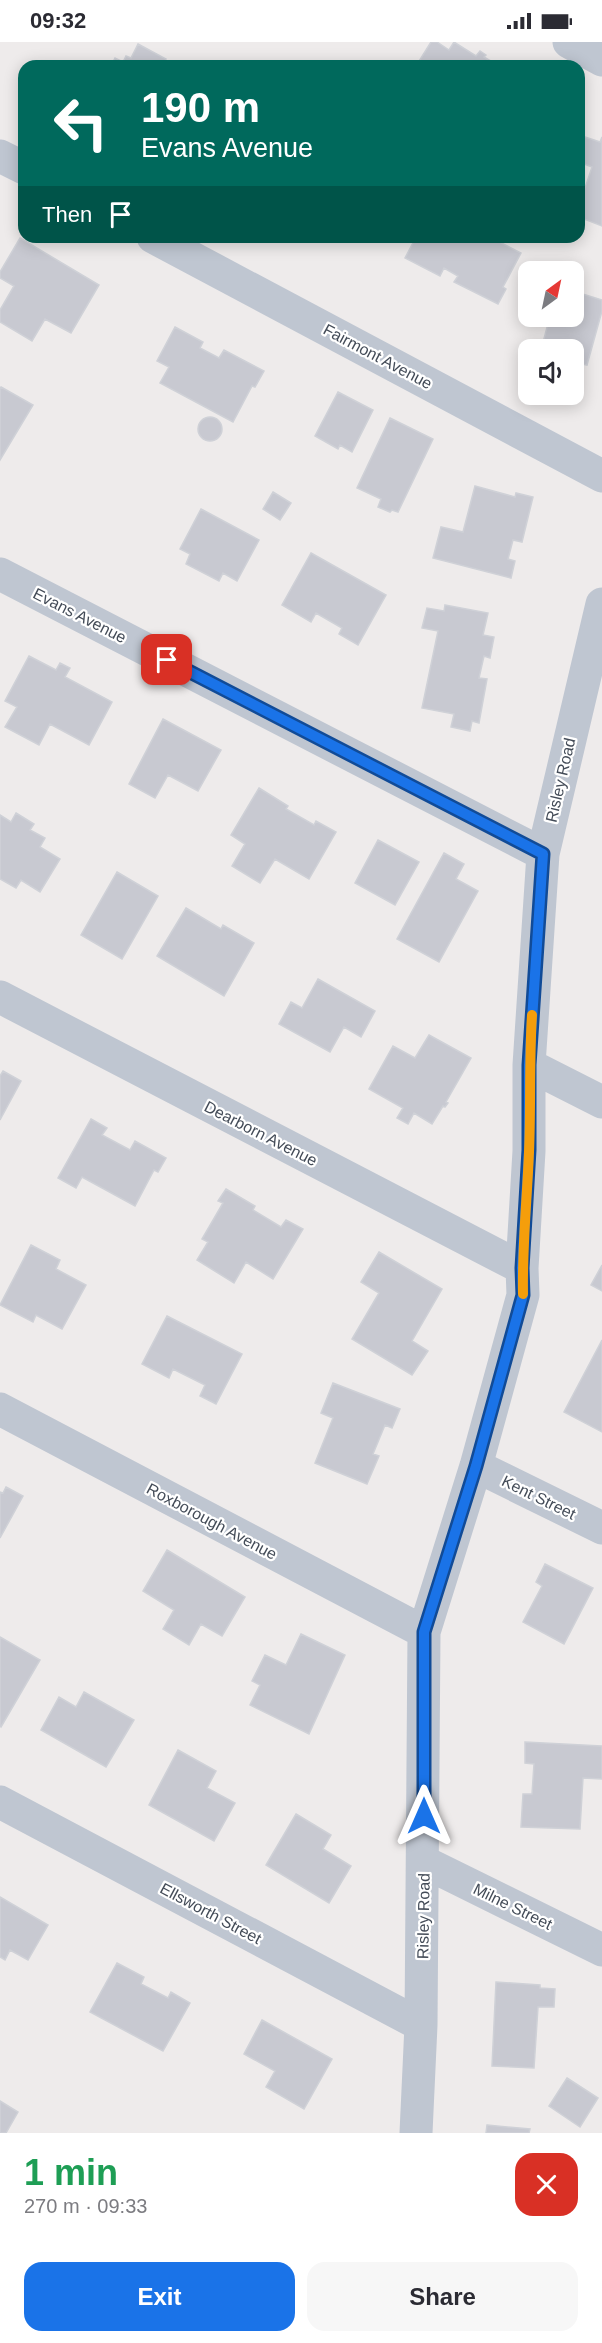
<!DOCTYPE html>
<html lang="en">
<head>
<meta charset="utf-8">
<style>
  :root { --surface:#fff; --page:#f7f7f7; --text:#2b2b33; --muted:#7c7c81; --accent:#1a73e8 }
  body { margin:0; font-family:Arial,sans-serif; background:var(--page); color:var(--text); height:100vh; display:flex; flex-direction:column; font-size:22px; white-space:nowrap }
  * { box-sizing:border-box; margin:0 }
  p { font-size:20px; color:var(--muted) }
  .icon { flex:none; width:33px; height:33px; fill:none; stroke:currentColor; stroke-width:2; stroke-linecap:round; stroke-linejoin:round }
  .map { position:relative; height:2091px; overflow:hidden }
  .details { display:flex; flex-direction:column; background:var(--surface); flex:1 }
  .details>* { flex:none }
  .top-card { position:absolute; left:18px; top:18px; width:567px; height:183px; border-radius:18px; box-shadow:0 3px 15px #0003; background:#00695c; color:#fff; overflow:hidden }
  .needle { width:39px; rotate:33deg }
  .controls { position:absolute; left:518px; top:219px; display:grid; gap:12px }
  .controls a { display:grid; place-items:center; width:66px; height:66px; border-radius:12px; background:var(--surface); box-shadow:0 3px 15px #0003; font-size:30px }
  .pin { position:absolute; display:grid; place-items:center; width:51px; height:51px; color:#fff; margin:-26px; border-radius:12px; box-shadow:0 3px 9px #0006 }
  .me { position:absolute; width:66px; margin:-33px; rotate:0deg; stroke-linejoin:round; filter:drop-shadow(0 0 4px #0008) }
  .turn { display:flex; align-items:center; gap:21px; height:126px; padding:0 24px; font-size:27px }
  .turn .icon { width:78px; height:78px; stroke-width:2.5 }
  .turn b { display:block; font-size:42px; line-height:51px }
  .then { display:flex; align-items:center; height:57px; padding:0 24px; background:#0003; gap:12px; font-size:22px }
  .round { display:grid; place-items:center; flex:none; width:63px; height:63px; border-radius:18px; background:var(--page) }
  .headline { display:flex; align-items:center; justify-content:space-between; height:102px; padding:0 24px }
  h1 { font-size:36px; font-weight:700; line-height:45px; color:#1e9e55 }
  .action { display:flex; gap:12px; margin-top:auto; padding:12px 24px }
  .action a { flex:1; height:69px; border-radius:18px; background:var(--accent); color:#fff; font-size:24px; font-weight:700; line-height:69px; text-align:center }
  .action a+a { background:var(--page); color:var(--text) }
  .status { display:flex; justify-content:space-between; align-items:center; height:42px; padding:0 30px; background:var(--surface); direction:ltr }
  .status svg { height:16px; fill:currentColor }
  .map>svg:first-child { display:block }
  .building { fill:#c8c9d1; stroke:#cfd1d7; stroke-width:1.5 }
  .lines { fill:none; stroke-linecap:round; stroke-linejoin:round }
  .minor { stroke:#bfc6d1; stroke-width:33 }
  .route-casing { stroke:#114b97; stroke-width:15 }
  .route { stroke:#1a73e8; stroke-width:10 }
  .slow { stroke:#f59e0b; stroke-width:10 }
  .labels { text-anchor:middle; stroke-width:4.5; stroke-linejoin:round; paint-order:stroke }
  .street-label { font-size:16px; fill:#444c58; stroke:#fff }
</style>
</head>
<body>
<div class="status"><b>09:32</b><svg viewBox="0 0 49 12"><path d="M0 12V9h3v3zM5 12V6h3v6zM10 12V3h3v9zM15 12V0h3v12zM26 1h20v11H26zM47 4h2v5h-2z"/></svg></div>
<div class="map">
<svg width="602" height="2091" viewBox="0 0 602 2091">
  <rect width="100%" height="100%" fill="#eeebeb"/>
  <path class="building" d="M431 0H437L449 8 454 0 476 14 480 9 486 13 484 15 499 24H416Z
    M138 2 166 17 162 24H111L115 16 123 20 126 14 131 16Z
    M582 94 600 100 602 95V184L579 175V147L584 149 592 125 579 120V102Z
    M416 195H490L521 211 503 245 506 247 498 262 454 240 458 234 444 226 440 234 405 216Z
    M20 196 99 243 71 291 45 277 32 299 0 280V268L14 244 0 236V230Z
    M573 249 602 258V269L587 323 573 320V308H541L550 274H573Z
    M175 285 203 300 200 306 219 316 224 308 264 329 255 345 252 344 233 380 160 341 169 325 157 319Z
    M1 345 33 363 0 418V347Z
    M338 350 373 368 352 410 340 403 338 407 315 394Z
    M198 387a12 12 0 1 1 24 0a12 12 0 1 1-24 0Z
    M390 376 433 397 398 470 392 468 390 470 378 465 381 457 357 446Z
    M475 444 515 455 516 451 533 455 522 500 513 498 508 517 515 519 511 536 433 516 441 485 463 490Z
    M273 450 291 461 280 478 263 467Z
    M201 467 259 498 237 539 223 531 219 539 186 522 190 512 180 507Z
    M311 511 386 553 358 603 339 592 342 586 316 571 311 580 282 563Z
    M445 563 488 571 483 593 494 595 490 616 484 614 479 636 487 637 479 681 472 679 470 689 451 685 454 672 422 666 438 589 422 586 427 566 444 569Z
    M29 614 56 628 60 621 70 626 65 635 112 660 89 703 50 682 39 703 5 685 17 665 5 659Z
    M163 677 221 708 198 749 168 733 155 756 129 742Z
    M259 746 288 764 286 767 314 783 316 779 336 790 309 837 275 817 260 841 232 824 245 802 231 793Z
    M16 771 34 782 30 788 45 796 40 805 60 817 40 850 21 838 16 846 0 837V773L11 780Z
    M378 798 419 820 395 863 355 841Z
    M444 811 464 822 456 837 478 849 439 920 397 897Z
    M117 830 158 854 122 917 81 893Z
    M186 866 221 887 223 883 254 901 224 954 157 914Z
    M318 937 375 969 361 995 344 985 330 1010 279 982 291 960 302 966Z
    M429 993 471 1016 446 1060 448 1061 445 1065 443 1064 432 1082 414 1071 408 1082 397 1076 403 1066 369 1047 393 1004 415 1016Z
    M3 1029 21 1039 0 1078V1034Z
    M91 1077 107 1086 102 1093 130 1108 135 1099 166 1116 158 1130 154 1128 135 1164 82 1135 76 1146 58 1136Z
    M226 1147 255 1164 253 1168 281 1185 286 1178 303 1187 273 1237 246 1220 234 1241 197 1218 208 1200 202 1197 223 1161 218 1159Z
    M31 1203 60 1218 56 1227 86 1243 62 1287 36 1273 33 1280 0 1263Z
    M379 1210 442 1247 412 1299 428 1309 412 1333 352 1297 379 1251 361 1240Z
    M602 1223V1249L591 1243Z
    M167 1274 242 1312 216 1362 200 1354 205 1343 173 1327 169 1336 142 1322Z
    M602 1298V1390L564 1370Z
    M333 1341 400 1367 392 1386 385 1383 373 1412 379 1414 367 1442 315 1421 333 1376 321 1371Z
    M6 1445 23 1454 0 1496V1450L3 1451Z
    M167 1508 245 1555 222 1594 201 1582 189 1603 163 1587 174 1568 143 1549Z
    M545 1522 593 1546 564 1602 523 1580 542 1544 536 1540Z
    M301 1592 345 1613 309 1692 250 1663 260 1643 252 1639 265 1613 286 1623Z
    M0 1595 40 1618 1 1685 0 1684Z
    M84 1650 134 1678 106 1725 41 1688 59 1655 76 1665Z
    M525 1700 602 1704V1737L583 1736 580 1787 521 1785 523 1752H532L534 1722 525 1721Z
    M178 1708 216 1729 207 1746 235 1761 214 1799 149 1763Z
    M296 1772 331 1793 323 1807 351 1824 329 1861 266 1823Z
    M0 1855 48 1883 28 1918 10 1908 5 1918 0 1915Z
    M117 1921 144 1935 141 1942 168 1956 171 1950 190 1961 163 2009 90 1970Z
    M496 1940 540 1943V1946L555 1947 554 1965H538L534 2026 492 2024Z
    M262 1978 332 2017 304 2067 266 2045 275 2029 244 2012Z
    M567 2036 598 2056 580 2085 549 2064Z
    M0 2059 18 2070 6 2091H0Z
    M487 2083 530 2087 529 2091H486Z"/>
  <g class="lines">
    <path class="minor" d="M569 0 602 18
      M0 114 24 126
      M153 195 602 434
      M0 532 543 812
      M0 955 522 1226
      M529 1023 602 1060
      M0 1367 424 1590
      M476 1424 602 1486
      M0 1760 421 1983
      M424 1820 602 1908
      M416 2091 421 1983 424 1590 476 1424 523 1253 522 1226 529 1109V1023L543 812 602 562"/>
  </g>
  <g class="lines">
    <defs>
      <path id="route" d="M167 618 543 812 529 1023V1108L522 1226 523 1253 476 1424 424 1590V1774"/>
    </defs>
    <use href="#route" class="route-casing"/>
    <use href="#route" class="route"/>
    <path class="slow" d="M523 1252C522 1205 527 1158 529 1110 531 1064 529 1019 532 973"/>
  </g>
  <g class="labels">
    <g class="street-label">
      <text transform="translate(378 314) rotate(28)" y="6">Fairmont Avenue</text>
      <text transform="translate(80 573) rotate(27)" y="6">Evans Avenue</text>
      <text transform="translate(560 738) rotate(-77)" y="6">Risley Road</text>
      <text transform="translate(261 1091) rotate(27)" y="6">Dearborn Avenue</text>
      <text transform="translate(539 1455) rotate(26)" y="6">Kent Street</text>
      <text transform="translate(212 1479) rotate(28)" y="6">Roxborough Avenue</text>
      <text transform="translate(513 1864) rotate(26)" y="6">Milne Street</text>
      <text transform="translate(211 1871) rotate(28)" y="6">Ellsworth Street</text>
      <text transform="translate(423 1874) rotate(-89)" y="6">Risley Road</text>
    </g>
  </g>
</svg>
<div class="controls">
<a><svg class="needle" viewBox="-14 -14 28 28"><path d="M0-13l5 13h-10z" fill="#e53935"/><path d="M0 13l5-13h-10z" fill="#7c7c81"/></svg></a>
<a><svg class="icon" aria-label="sound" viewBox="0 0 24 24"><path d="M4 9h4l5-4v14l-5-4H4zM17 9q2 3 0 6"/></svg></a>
</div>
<div class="pin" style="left:167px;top:618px;background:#d93025"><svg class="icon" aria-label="arrive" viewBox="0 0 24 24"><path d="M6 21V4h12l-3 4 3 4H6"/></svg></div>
<svg class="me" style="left:424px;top:1774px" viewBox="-20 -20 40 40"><path d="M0-17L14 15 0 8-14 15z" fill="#1a73e8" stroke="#fff" stroke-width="4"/></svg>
<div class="top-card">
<div class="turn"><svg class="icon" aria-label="left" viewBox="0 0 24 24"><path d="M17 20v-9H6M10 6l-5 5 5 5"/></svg><div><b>190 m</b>Evans Avenue</div></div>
<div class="then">Then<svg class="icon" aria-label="arrive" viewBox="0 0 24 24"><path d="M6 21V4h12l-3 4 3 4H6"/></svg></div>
</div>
</div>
<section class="details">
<div class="headline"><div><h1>1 min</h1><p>270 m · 09:33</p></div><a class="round" style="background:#d93025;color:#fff"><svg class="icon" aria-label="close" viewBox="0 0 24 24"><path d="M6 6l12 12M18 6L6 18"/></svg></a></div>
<div class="action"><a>Exit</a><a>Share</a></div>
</section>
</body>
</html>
